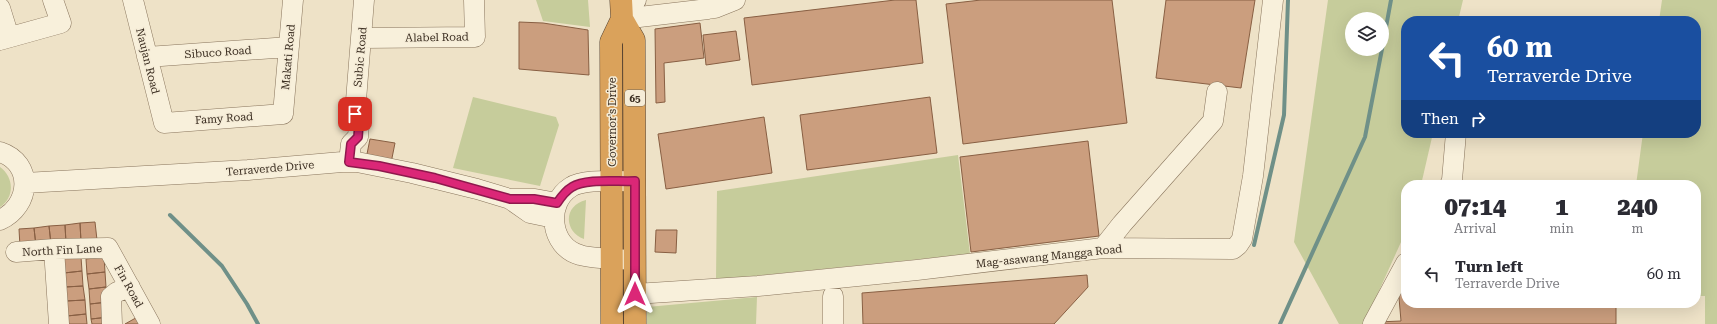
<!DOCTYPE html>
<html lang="en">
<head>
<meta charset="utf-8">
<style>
  :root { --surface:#fff; --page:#f2f2f3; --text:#2b2b33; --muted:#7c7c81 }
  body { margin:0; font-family:"Roboto Serif",serif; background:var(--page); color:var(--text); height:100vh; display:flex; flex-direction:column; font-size:15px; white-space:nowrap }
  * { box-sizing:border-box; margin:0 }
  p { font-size:13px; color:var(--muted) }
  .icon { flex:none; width:22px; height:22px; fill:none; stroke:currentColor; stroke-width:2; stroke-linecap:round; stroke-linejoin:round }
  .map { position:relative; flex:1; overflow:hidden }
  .drawer { position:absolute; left:1401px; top:180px; width:300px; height:128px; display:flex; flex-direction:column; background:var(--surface); border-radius:16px; box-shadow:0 4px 16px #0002 }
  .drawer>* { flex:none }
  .guide { position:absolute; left:1401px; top:16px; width:300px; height:122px; border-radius:16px; box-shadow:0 4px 16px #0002; background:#1a4fa0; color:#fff; overflow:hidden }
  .tools { position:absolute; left:1345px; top:12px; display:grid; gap:8px }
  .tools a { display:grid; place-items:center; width:44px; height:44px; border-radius:50%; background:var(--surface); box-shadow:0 4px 16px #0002; font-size:20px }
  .pin { position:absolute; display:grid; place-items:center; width:34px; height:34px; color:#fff; margin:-17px; border-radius:8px; box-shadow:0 2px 6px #0006 }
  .me { position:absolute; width:44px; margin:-22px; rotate:0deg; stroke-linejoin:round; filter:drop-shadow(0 0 3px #0008) }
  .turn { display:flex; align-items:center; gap:14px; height:84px; padding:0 20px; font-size:18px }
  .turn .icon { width:52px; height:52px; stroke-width:2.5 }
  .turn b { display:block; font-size:28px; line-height:34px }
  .then { display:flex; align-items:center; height:38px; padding:0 20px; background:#0003; gap:8px; font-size:15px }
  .eta { display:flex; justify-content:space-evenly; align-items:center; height:68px; text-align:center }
  .eta b { font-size:24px; font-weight:800; line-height:28px }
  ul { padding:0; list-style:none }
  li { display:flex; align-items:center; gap:12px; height:52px; padding:0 20px }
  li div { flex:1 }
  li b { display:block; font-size:15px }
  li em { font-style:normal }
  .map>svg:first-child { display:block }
  .green { fill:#c6cc9b; fill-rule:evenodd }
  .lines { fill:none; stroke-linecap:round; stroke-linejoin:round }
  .stream { stroke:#6f9088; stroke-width:4 }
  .building { fill:#cb9e7e; stroke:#885f43 }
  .minor-casing { stroke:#89755d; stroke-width:21 }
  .highway-casing { stroke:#574331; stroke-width:23 }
  .minor { stroke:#f8f0db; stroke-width:20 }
  .highway { stroke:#daa25b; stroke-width:22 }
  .route-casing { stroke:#8e194d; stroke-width:10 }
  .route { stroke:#db2777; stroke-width:7 }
  .labels { text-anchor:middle; stroke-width:3; stroke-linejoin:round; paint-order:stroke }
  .shield { fill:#f5ecd7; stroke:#726657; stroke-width:1 }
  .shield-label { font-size:10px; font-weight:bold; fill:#3a2d20 }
  .street-label { font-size:11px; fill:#3a2d20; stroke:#f5ecd7 }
</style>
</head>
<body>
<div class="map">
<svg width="1717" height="324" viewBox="0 0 1717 324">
  <rect width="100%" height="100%" fill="#eee2c7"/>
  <path class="green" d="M536 0H588L590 27 543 21Z
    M1328 0H1463L1458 21H1406V133H1433L1421 185H1406V231L1364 324H1339L1294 242ZM1352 19H1382V49H1352Z
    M1662 0H1717V324H1705V296H1696V185H1636L1643 133H1696V21H1659Z
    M473 97 556 117 559 125 540 186 453 168Z
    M958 155 970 254 716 280 717 191Z
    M0 167C14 177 15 197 0 207Z
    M586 200 584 239C563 231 564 205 586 200Z
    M757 297 756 324H647V307Z"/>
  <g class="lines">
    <path class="stream" d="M1382 49 1391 0
      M170 215 222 266 247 304 258 324
      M1254 245 1284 115 1288 0
      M1280 324 1365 137 1382 49"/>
  </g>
  <path class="building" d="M895 0H916L923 63 752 85 744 18Z
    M981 0H1112L1127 123 963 144 946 4Z
    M1166 0H1255L1241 88 1156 78Z
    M519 22 543 23 588 30 589 75 519 69Z
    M700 23 704 58 664 63 665 102 656 103 655 29Z
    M736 31 740 60 706 65 703 35Z
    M930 97 937 153 807 170 800 115Z
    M764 117 772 173 666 189 658 134Z
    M370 139 395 143 391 163 366 159Z
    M1088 141 1099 236 971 252 960 157Z
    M95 222 97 240 81 242 80 223Z
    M80 223 81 242 66 243 65 225Z
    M65 225 66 243 51 244 49 226Z
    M49 226 51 244 36 246 34 228Z
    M34 228 36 246 20 247 19 229Z
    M656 230H677L676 253 655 252Z
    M81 257 82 271 64 273 63 258Z
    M104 257 105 272 87 274 86 259Z
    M82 271 83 286 65 287 64 273Z
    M105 272 106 287 89 289 87 274Z
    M1406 273V303H1573V307H1616V324H1376L1377 322 1401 321 1398 286Z
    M1087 275 1088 287 1054 324H863L862 293Z
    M83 286 85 300 66 301 65 287Z
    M106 287 108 302 90 304 89 289Z
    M85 300 86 314 67 316 66 301Z
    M108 302 109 317 91 319 90 304Z
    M86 314 87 324H68L67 316Z
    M141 315 146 324H125Z
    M109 317V324H92L91 319Z"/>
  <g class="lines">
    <defs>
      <path id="minor" d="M133 0 164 123 283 114 293 0
        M621 2 636 0
        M0 8 9 37
        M715 8 735 0
        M622 19 708 9
        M362 38 475 37 474 0
        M0 40 61 23 53 0
        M147 57 289 47
        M0 152C34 163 31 206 0 220
        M349 162 351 144 358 137 359 124 355 113 364 0
        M635 181C618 182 585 178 571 187 545 203 550 247 580 255 593 259 620 259 635 260
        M25 183 248 170 342 162H357L412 173 477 189 510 199 530 213 554 218
        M1450 185 1452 180 1456 133
        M510 199H535L557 203
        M1103 248 1122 224 1213 121 1217 92
        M54 249 59 324
        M16 252 54 249 108 248 150 324
        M635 294 758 286 917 270 1103 248 1233 249 1238 245 1242 239 1253 176 1273 0
        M112 324 111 297 117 292 130 287
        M833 324V296
        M1373 324 1406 263"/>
      <path id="highway" d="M621 0 622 19 634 40 635 324
        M612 324 611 42 622 19"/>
    </defs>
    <use href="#minor" class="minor-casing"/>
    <use href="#highway" class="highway-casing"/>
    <use href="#minor" class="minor"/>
    <use href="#highway" class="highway"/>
  </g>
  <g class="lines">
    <defs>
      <path id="route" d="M355 114 359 124 358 137 351 144 349 162 379 166 435 178 510 199H534L557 203C561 197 565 191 572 187 586 178 618 182 635 181V294"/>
    </defs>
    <use href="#route" class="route-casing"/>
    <use href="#route" class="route"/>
  </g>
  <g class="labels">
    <rect class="shield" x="625" y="90" width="20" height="16" rx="3"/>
    <g class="shield-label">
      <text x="635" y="102">65</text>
    </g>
    <g class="street-label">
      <text transform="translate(437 37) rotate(-1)" y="4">Alabel Road</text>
      <text transform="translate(218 52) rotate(-4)" y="4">Sibuco Road</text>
      <text transform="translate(288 57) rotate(-85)" y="4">Makati Road</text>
      <text transform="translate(360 57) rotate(-85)" y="4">Subic Road</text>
      <text transform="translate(148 61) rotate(76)" y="4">Naujan Road</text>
      <text transform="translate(224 118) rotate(-4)" y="4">Famy Road</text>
      <text transform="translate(612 122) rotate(-90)" y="4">Governor's Drive</text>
      <text transform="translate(270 168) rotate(-5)" y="4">Terraverde Drive</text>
      <text transform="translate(62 250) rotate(-3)" y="4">North Fin Lane</text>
      <text transform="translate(1049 256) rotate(-6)" y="4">Mag-asawang Mangga Road</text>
      <text transform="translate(129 286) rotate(61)" y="4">Fin Road</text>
    </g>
  </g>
</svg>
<div class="tools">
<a><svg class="icon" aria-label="layers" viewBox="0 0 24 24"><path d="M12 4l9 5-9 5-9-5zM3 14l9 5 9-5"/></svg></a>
</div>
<div class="pin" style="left:355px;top:114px;background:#d93025"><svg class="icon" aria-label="arrive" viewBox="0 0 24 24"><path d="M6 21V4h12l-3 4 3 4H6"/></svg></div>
<svg class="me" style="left:635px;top:294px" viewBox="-20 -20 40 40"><path d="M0-17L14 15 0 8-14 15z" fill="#db2777" stroke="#fff" stroke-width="4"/></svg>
<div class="guide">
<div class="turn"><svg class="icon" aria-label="left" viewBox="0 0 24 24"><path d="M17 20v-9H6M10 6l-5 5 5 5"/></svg><div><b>60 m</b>Terraverde Drive</div></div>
<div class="then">Then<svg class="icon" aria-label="right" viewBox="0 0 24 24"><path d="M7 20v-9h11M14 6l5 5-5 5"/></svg></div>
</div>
<section class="drawer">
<div class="eta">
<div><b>07:14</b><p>Arrival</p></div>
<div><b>1</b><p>min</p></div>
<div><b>240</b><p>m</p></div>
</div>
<ul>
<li><svg class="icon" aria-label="left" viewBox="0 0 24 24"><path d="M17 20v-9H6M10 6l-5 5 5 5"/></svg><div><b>Turn left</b><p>Terraverde Drive</p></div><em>60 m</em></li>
</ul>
</section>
</div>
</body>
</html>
